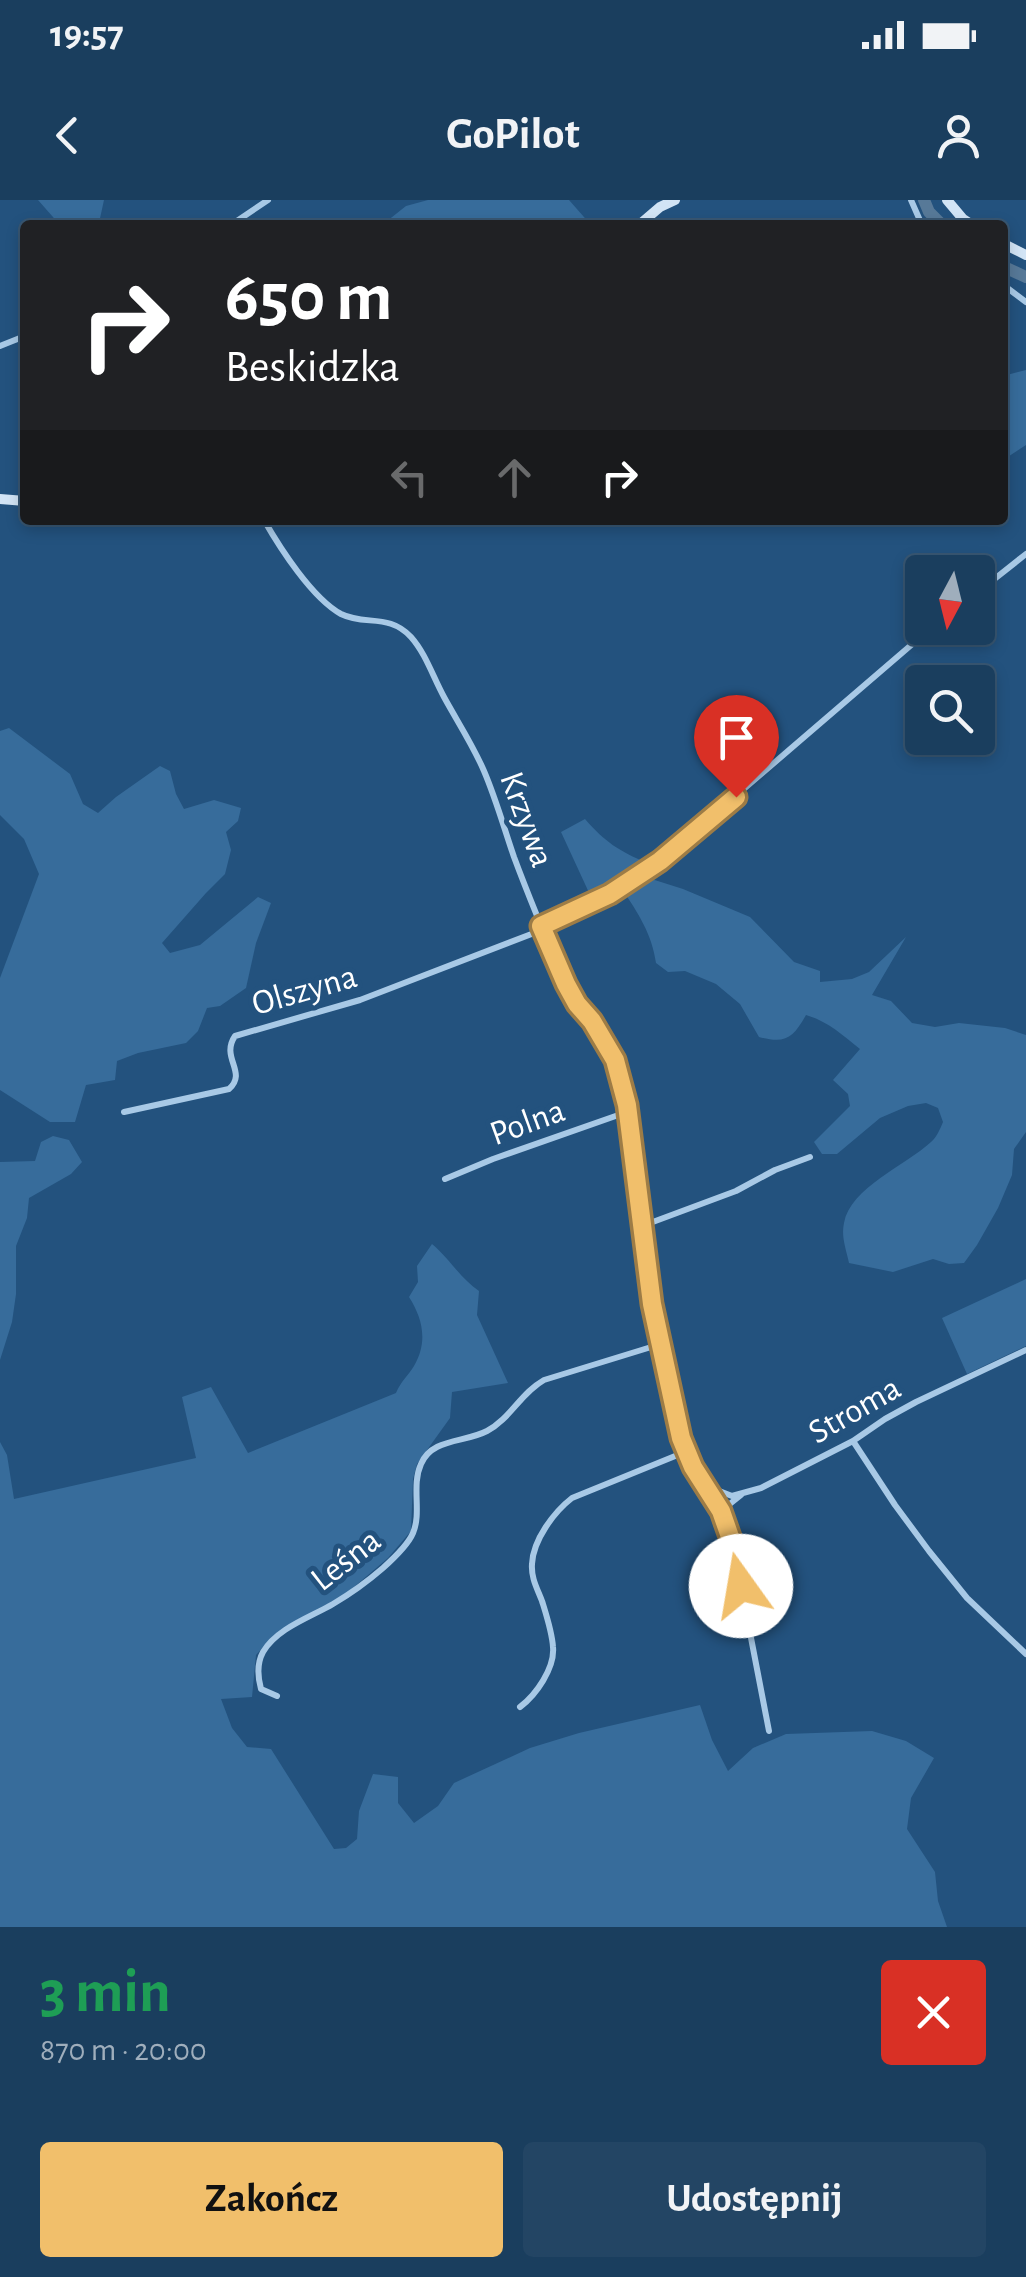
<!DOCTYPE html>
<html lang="pl">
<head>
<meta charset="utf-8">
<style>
  :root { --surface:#1a3e5e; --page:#234564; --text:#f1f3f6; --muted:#9faebc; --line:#385773; --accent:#f1bf6b }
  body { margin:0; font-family:"Alegreya Sans",sans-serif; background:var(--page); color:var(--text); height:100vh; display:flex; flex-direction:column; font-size:38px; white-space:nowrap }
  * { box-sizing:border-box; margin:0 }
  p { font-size:32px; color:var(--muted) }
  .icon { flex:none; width:55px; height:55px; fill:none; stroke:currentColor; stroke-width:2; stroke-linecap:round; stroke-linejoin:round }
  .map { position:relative; height:1727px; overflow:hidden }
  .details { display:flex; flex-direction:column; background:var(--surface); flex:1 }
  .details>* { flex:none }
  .banner { position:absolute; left:20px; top:20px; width:988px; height:305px; border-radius:10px; box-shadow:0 5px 15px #0003,0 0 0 2px var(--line); background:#202124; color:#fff; overflow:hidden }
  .needle { width:65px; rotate:187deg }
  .tools { position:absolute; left:905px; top:355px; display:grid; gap:20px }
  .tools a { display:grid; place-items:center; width:90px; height:90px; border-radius:10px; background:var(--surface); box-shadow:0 5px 15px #0003,0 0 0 2px var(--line); font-size:50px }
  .pin { position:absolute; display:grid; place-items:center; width:85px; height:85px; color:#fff; margin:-102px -42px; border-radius:50% 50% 50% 0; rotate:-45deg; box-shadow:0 0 10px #0007 }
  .pin .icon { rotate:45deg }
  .me { position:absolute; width:110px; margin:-55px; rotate:347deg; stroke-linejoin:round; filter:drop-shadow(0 0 8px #0008) }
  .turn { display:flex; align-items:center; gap:35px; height:210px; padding:0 40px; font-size:45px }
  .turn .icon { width:130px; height:130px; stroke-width:2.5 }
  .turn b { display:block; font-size:70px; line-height:85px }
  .lanes { display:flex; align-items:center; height:95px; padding:0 40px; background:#0003; justify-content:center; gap:50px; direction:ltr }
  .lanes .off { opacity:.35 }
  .round { display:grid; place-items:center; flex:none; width:105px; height:105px; border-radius:10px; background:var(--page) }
  .summary { display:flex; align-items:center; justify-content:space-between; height:170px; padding:0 40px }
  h1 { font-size:60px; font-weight:700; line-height:75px; color:#1e9e55 }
  .action { display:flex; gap:20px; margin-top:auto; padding:20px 40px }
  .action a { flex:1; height:115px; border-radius:10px; background:var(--accent); color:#111; font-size:40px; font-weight:700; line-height:115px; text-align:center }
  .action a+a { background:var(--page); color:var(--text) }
  .status { display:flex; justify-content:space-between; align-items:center; height:70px; padding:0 50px; background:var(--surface); direction:ltr }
  .status svg { height:28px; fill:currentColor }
  header { display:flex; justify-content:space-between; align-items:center; height:130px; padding:0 40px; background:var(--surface); font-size:45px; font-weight:700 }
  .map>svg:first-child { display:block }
  .green { fill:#376c9b }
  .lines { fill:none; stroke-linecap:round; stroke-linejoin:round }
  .river { stroke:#577998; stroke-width:12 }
  .street { stroke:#a8c9e6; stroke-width:6 }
  .secondary { stroke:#d2e4f5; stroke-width:10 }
  .route-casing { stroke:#9d7c46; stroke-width:25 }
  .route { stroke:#f1bf6b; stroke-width:18 }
  .labels { text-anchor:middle; stroke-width:10; stroke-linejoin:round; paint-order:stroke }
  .street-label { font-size:35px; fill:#fff; stroke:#23527e }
</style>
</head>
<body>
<div class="status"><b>19:57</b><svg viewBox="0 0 49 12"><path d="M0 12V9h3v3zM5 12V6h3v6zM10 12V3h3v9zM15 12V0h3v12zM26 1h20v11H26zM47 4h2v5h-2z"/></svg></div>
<header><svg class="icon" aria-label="back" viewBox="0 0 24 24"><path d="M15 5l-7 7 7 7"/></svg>GoPilot<svg class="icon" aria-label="person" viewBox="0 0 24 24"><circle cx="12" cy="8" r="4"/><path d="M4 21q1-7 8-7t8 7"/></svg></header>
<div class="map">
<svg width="1026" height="1727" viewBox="0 0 1026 1727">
  <rect width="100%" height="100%" fill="#23527e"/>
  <path class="green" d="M38 0H104L99 23 60 25Z
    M428 0H569L591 25H382L406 6Z
    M1026 170V245L1003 260V176Z
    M9 528 70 574 83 604 98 613 116 597 160 566 170 571 176 594 184 609 214 600 241 608 238 621 226 632 231 650 225 674 206 693 162 743 170 753 200 745 258 697 271 703 256 743 246 788 220 806 207 808 198 831 186 843 138 853 117 861 115 880 86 885 75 922H50L0 890V778L39 674 24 639 0 615V531Z
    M585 619C605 642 619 651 647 663L609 689 591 697 561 632Z
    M642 676 683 689 750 717 794 762 820 771V782L852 779 869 772 906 737 872 795 891 801 912 823 935 827 959 823 1005 828 1026 835V932L1014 949 1012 975 998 1008 977 1045 964 1063 949 1064 933 1059 893 1072 849 1063C846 1049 841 1037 844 1023 850 988 906 965 931 942 937 937 940 929 943 922L938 908 926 903 908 906 880 918 837 954H822L814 942 850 906 848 894 833 880 860 849C841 834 829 822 806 815 793 838 786 844 759 837L740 804 716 784 685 771 668 772 656 763C652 734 638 713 622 689Z
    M53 936 69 940 82 962 71 974 29 998 27 1018 16 1046V1094L12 1122 0 1160V962L35 961 41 942Z
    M432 1044C450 1059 460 1078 479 1091L477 1115 508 1183 452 1192 450 1218 417 1264 413 1279 411 1331 388 1358 347 1393 275 1434 256 1455 252 1497 221 1499 232 1528 247 1547 271 1549 334 1649 346 1648 357 1639 359 1611 373 1574 398 1577V1603L414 1623 438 1606 454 1583 530 1548 579 1533 700 1505 712 1540 728 1571 753 1548 786 1534 872 1531 906 1541 934 1558 911 1598 907 1629 935 1672 938 1701 947 1727H0V1242L7 1255 14 1299 196 1258 182 1197 211 1187 248 1253 396 1193C401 1181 408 1176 414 1166 428 1142 423 1119 409 1097L418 1082 417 1066Z
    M1026 1079V1146L967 1174 942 1118Z"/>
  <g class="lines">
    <path class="river" d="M924 0 929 12 942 25
      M1002 66 1026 77"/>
    <path class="street" d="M911 0 922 25
      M231 25 268 0
      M1002 84 1026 102
      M0 146 25 136
      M264 320C280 348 312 398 341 414 365 426 389 413 411 437 426 454 433 477 444 497 457 521 473 545 484 571 496 599 504 628 514 657 530 700 548 743 566 785L608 847 621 880 627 905 652 1104 681 1237 693 1267 721 1311 735 1355 769 1531
      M978 392 1026 354
      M541 726 610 693 660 661 931 428
      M124 912 229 889C248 872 220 858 235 836L360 800 542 730
      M445 979 493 959 627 912
      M642 1026 736 991 775 970 810 957
      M853 1241 895 1305 929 1351 967 1398 1026 1454
      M709 1287 732 1296 761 1288 853 1241 885 1219 916 1202 1026 1150
      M721 1311 741 1295
      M277 1496 261 1489C258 1478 257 1463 263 1452 277 1428 311 1417 333 1404 350 1394 368 1381 383 1368 393 1359 408 1345 413 1333 422 1312 411 1286 421 1264 432 1238 464 1243 487 1231 510 1219 521 1193 544 1180L661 1144
      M520 1507C536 1495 555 1468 553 1447 552 1432 546 1414 542 1401 537 1388 531 1378 532 1364 533 1340 554 1312 572 1298L685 1252"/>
    <path class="secondary" d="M947 0 963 19 972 25
      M639 25 660 7 675 0
      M1002 43 1026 55
      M0 299 25 301
      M117 320 137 322 155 320"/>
  </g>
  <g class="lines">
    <defs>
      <path id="route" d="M736 597 660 661 610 694 541 726 566 784 577 804 592 821 615 860 627 905 652 1104 681 1238 693 1267 721 1311 736 1354 741 1386"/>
    </defs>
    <use href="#route" class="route-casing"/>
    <use href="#route" class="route"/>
  </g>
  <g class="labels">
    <g class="street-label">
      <text transform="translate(528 619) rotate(70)" y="12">Krzywa</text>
      <text transform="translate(304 789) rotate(-16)" y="12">Olszyna</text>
      <text transform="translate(527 921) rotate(-20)" y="12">Polna</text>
      <text transform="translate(854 1209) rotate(-30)" y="12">Stroma</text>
      <text transform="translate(345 1359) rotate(-38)" y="12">Leśna</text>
    </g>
  </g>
</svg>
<div class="tools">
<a><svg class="needle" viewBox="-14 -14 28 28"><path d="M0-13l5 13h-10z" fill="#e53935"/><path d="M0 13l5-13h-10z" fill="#9faebc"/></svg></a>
<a><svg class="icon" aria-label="search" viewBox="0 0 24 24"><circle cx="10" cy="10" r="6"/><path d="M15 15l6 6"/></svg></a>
</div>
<div class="pin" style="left:736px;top:597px;background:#d93025"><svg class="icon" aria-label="arrive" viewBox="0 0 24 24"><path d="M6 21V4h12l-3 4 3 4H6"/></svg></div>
<svg class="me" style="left:741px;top:1386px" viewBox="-20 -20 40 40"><circle r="19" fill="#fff"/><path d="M0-13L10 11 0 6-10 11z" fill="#f1bf6b"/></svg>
<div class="banner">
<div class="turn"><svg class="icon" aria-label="right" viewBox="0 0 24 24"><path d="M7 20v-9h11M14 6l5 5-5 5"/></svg><div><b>650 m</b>Beskidzka</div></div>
<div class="lanes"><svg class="icon off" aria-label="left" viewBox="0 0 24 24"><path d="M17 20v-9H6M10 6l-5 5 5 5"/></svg><svg class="icon off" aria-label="ahead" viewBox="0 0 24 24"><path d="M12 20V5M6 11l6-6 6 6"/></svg><svg class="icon" aria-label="right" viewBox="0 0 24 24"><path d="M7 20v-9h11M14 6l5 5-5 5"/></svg></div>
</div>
</div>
<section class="details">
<div class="summary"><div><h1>3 min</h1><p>870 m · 20:00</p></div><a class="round" style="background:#d93025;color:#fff"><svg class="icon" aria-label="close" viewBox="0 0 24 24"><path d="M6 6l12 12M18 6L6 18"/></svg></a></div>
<div class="action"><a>Zakończ</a><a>Udostępnij</a></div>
</section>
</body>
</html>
